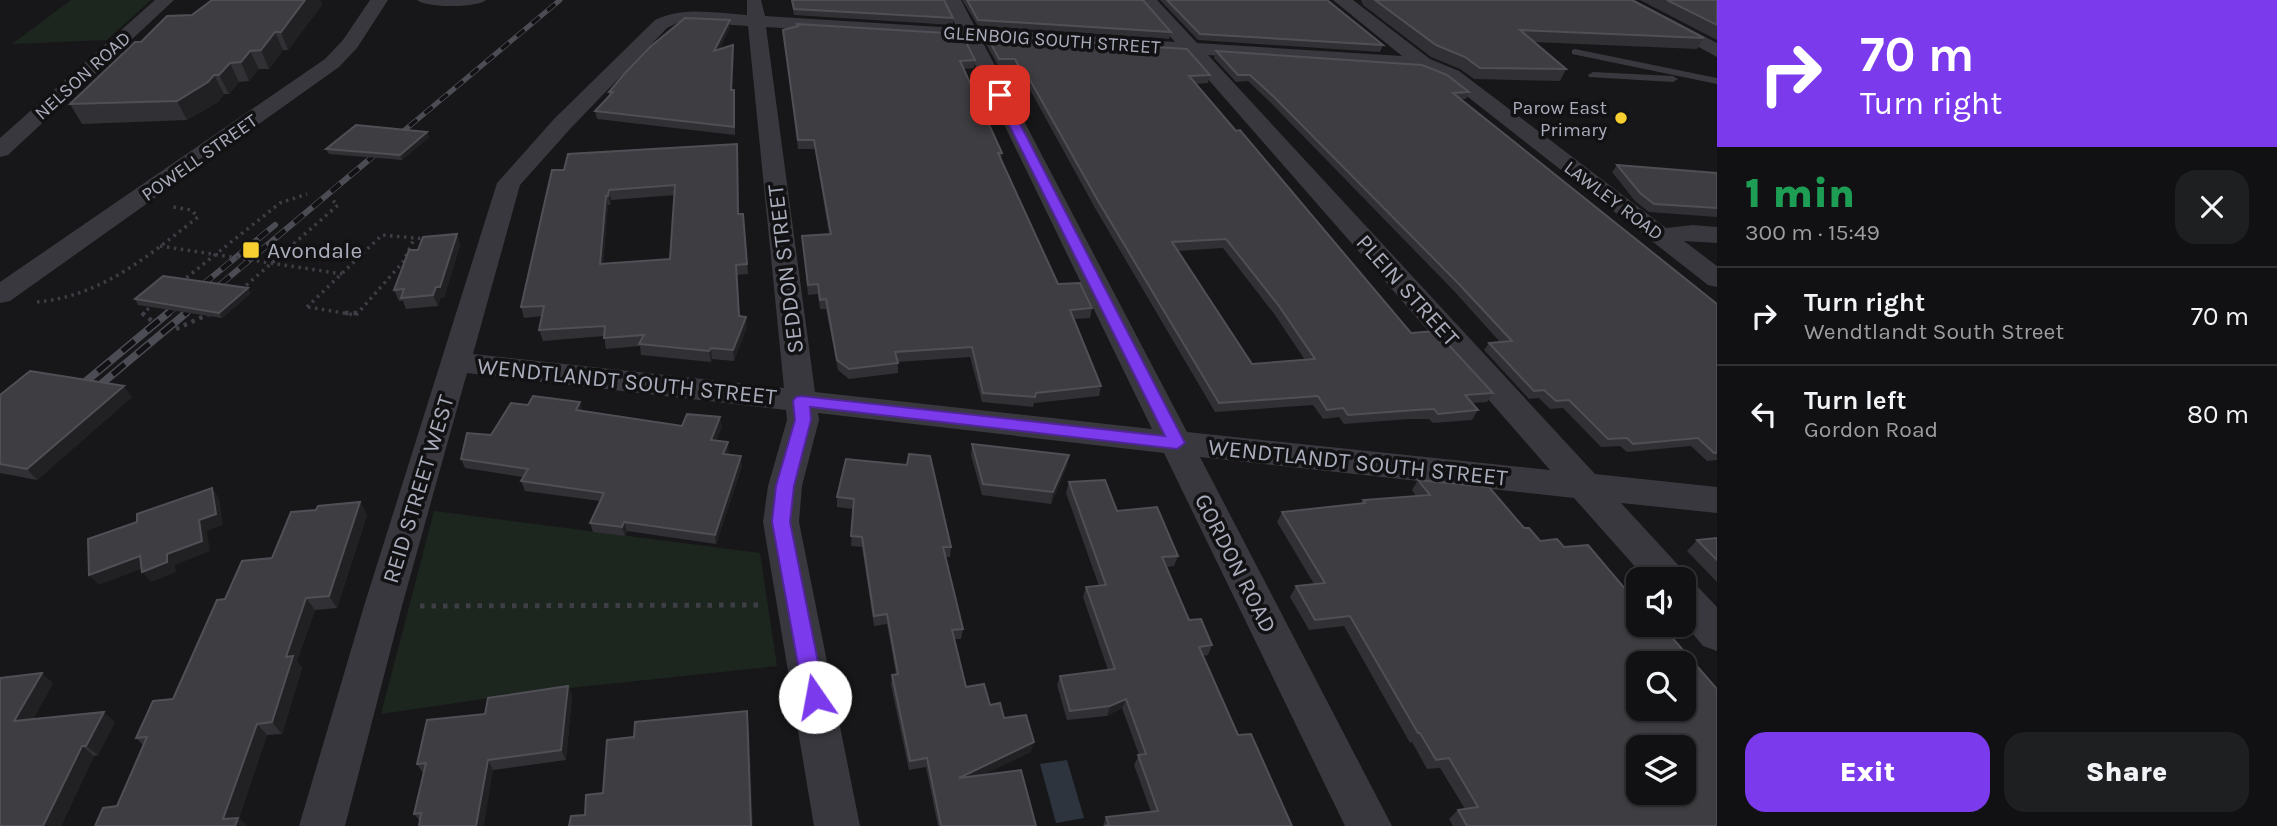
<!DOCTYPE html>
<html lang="en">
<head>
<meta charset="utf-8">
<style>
  :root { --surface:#111113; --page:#1e1f21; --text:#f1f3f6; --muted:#9c9da0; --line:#303133; --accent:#7c3aed }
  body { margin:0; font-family:Karla,sans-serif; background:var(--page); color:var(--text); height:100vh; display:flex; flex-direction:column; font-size:26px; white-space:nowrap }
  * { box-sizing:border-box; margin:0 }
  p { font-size:23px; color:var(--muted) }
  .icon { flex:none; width:38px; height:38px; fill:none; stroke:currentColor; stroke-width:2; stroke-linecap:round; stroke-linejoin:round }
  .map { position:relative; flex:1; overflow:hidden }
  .sheet { display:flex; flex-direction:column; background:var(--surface); width:560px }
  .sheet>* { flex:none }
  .banner { background:#7c3aed; color:#fff; overflow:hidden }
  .tools { position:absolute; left:1626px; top:567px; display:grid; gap:14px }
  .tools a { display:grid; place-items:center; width:70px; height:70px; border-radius:14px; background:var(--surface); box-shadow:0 2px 5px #0004,0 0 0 2px var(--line); font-size:35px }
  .pin { position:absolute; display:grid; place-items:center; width:60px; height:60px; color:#fff; margin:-30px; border-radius:14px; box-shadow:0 4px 10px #0006 }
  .me { position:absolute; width:77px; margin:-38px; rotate:348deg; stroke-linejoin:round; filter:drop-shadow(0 0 5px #0008) }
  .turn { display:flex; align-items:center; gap:24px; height:147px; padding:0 28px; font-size:32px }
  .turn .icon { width:91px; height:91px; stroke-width:2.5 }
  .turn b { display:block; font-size:49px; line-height:60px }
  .round { display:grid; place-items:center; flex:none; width:74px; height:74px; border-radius:21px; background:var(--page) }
  .overview { display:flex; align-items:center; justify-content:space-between; height:119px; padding:0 28px }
  h1 { font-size:42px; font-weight:800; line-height:52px; color:#1e9e55 }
  .action { display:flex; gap:14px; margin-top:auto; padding:14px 28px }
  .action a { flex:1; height:80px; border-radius:21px; background:var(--accent); color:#fff; font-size:28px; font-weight:800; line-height:80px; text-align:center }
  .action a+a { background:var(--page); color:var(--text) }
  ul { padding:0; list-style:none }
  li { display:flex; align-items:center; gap:21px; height:98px; padding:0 28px; border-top:2px solid var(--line) }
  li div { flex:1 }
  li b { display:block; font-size:26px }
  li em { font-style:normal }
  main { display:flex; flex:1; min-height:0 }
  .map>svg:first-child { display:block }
  .green { fill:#1d251f }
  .water { fill:#2d343e }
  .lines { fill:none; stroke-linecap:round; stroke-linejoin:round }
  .path-far2 { stroke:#3e3f46; stroke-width:3.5; stroke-dasharray:2.5 4.5; stroke-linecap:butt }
  .path-far1 { stroke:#3e3f46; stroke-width:4.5; stroke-dasharray:3.5 5; stroke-linecap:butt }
  .path { stroke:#3e3f46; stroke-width:5; stroke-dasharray:4.5 7; stroke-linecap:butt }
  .service { fill:#38383e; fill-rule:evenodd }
  .minor { fill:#38383e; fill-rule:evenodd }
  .rail-far2-casing { stroke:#4b4c54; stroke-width:5 }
  .rail-far1-casing { stroke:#4b4c54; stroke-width:6 }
  .rail-casing { stroke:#4b4c54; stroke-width:8 }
  .rail-far2 { stroke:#121214; stroke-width:3.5; stroke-dasharray:10; stroke-linecap:butt }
  .rail-far1 { stroke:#121214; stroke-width:4.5; stroke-dasharray:12; stroke-linecap:butt }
  .rail { stroke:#121214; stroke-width:5; stroke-dasharray:16; stroke-linecap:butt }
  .path-bridge { stroke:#3e3f46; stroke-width:3.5; stroke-dasharray:2.5 4.5; stroke-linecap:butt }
  .wall { fill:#313034; fill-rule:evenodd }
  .shaded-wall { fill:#212123 }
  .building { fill:#3e3e42; stroke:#4f4f55; stroke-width:2; fill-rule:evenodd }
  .route { fill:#7c3aed; stroke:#51269a; stroke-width:2 }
  .poi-dot { fill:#f7cf31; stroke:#121214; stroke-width:2.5 }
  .labels { text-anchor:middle; stroke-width:7; stroke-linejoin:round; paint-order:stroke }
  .far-street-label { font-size:19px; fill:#a9acba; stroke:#121214 }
  .far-poi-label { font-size:19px; fill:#a9acba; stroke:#121214; text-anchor:end }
  .poi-label { font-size:23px; fill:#a9acba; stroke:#121214; text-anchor:start }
  .street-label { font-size:23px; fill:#a9acba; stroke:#121214 }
</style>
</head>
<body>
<main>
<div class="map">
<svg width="1717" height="826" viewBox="0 0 1717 826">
  <rect width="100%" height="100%" fill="#171719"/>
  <path class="green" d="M71 0H151L107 40 12 44Z
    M434 511 760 553 777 666 523 693 381 714Z"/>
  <path class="water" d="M1067 760 1084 818 1056 823 1040 764Z"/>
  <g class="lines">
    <path class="path-far2" d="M181 282 280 203 307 194
      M241 290 338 205 330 198
      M37 302C102 296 148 256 198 217L191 210 173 207
      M307 307 382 235 425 239
      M308 307 355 315
      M142 315 152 305
      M356 315 403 262 414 239"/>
    <path class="path-far1" d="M142 313 152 321
      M345 313H358
      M176 329 209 314"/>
    <path class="path" d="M420 606 761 605"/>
    <path class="service" d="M1575 49 1717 78V84L1572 54V50Z
      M1593 72 1673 76 1678 79 1673 82 1589 77 1588 75Z"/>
    <path class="minor" d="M155 0H174L8 155 0 157V138Z
      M370 0H388L357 48 339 67 10 301 0 303V282L325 59 343 40Z
      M417 0H486C477 8 426 8 417 0Z
      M747 0H761L765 16 957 28 943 0H961L976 29 1175 42 1139 0H1157L1197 43 1402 56 1333 0H1353L1430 59 1459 71 1666 228 1693 225 1717 227V243L1684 241 1717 266V287L1708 285 1445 79 1420 69 1208 55 1595 474 1717 487V513L1621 503 1681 568 1685 582 1697 586 1717 607V651L1703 646 1684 623V579H1646L1574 498 1200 457 1392 826H1345L1164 453 818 413 819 420 802 486 799 522 860 826H814L763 522 768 486 787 420 786 410 467 373 402 606 345 826H299L364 606 497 183 554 119 655 20C683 6 716 13 747 15ZM690 22 748 26 784 388 473 354 520 185 570 129 667 28 677 23ZM766 27 963 40 1152 429 815 392ZM982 41 1186 54 1550 470 1187 432Z
      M1612 0H1634L1717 43V57Z"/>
    <defs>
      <path id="rail-far2" d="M394 139 560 0"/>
      <path id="rail-far1" d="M166 315 275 225
        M184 315 396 137"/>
      <path id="rail" d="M73 392 168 313
        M88 395 186 313"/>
    </defs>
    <use href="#rail-far2" class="rail-far2-casing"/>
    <use href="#rail-far1" class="rail-far1-casing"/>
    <use href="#rail" class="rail-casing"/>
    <use href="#rail-far2" class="rail-far2"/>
    <use href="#rail-far1" class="rail-far1"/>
    <use href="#rail" class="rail"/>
    <path class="path-bridge" d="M160 246 342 274"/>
  </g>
  <path class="wall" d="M212 0H320L322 5 288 50H283L269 69H259L249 81 239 82 229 94H224L218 102 187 120 82 124 70 104 141 42 192 15Z
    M791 0H944L953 18V25L794 15Z
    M962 0H1143L1171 32 1169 39 978 26Z
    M1160 0H1327L1383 45 1380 52 1198 40Z
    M1361 0H1632L1704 38 1697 49 1534 42 1566 69 1560 81 1474 79 1460 69 1431 57 1363 5Z
    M1640 0H1717V40Z
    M730 20V27L719 50 734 53 732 90 735 98V135L597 119 595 111 609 96V92Z
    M783 30 975 60 974 68 964 69 1002 153 1001 161 1058 284 1092 308 1090 318 1074 319 1101 386 1099 396 1034 403 1033 407 982 402 970 357 898 362V373L849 379 838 370 826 309H820L818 294 808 295 802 236 829 234 815 149H798Z
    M987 36 1210 75 1208 83 1195 84 1411 333 1493 393 1487 402 1472 403 1478 410 1472 420 1433 423 1429 419H1410L1344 424 1339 417 1323 419 1313 405 1215 412 1095 208 1029 88H1025L1014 66 999 67 986 44ZM1223 248 1275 315 1305 360 1252 364 1177 251Z
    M1216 51 1469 92 1466 99H1461L1717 304V460L1707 461 1691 446 1627 452 1620 446 1601 447 1563 408 1550 409 1539 398 1529 399 1484 350 1489 343 1500 342 1454 291 1272 104 1248 81 1236 82 1214 58Z
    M427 132 429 137 402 160 329 154 326 149Z
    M737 144 739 214H743L748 274 737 275 739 316 747 327 734 361 712 359 711 362 641 355 640 346 606 349 604 336 543 341 539 330 542 316 524 318 521 307 564 170ZM675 195 670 259 603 264 608 205H610L611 200Z
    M1617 165 1717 173V217L1649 212 1635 201 1612 172Z
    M457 234 460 245 444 298H440L438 306 406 309 403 301H399L394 290 418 250Z
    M251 293 222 318 138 305 135 299Z
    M0 395 132 397 37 480 0 473Z
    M583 411 682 426H722L716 441 729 452 728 455 742 466 716 544 627 531 625 536 593 532 590 523 600 501 525 491 521 481 523 477 465 468 461 459 491 435Z
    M972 444 1069 455 1067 466 1051 504 982 495 971 455Z
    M846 459 951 547 950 557H946L963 629 961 639H955L966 687 990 705 1004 718 1031 752 982 775 1036 826H938L926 767 909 770 891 685 892 675 896 674 887 624 874 626 862 547 851 546 853 509 837 507V497Z
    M1418 480 1717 826H1453L1449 819 1458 810 1465 809 1440 768 1427 769 1412 742 1410 743 1344 626 1309 630 1290 597 1296 586 1314 584 1277 522 1282 512 1362 503 1363 500 1416 496 1412 490Z
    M1069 482 1117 511 1178 556 1174 566 1166 567 1189 620 1212 645 1208 655 1203 656 1238 735 1292 826H1103L1106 817 1151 812 1134 765 1139 755 1122 708 1107 716 1067 720 1057 685 1060 676 1108 670 1083 597 1086 587 1099 586 1066 493Z
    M360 502 367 515 337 608 315 610 297 661 302 668 282 734 267 735 239 818 117 806 143 745 136 738 173 699 225 599 272 558 316 510Z
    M1717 538V582L1687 551 1697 540Z
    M0 678 53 683 33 719 115 722 98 755 94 756 61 826Z
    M568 686 572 696 566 760 493 770 420 821 414 814 423 773 417 764 485 714Z"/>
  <path class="shaded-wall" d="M305 0H320L322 5 288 50 281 32Z
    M730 20V27L715 58 714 51Z
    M275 32 283 50 269 69 261 50Z
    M733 45 734 53 732 98 731 90Z
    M250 51 259 69 249 81 241 62Z
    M230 63 239 82 229 94 219 75Z
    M214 75 224 94 218 102 187 120 177 101Z
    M427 132 429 137 402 160 400 155Z
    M737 144 738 153 739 224 738 214Z
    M609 190 611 200 610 205 608 196Z
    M606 196 608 205 602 274 600 264Z
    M457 234 460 245 444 298H440L438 306 433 295Z
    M248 288 251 293 222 318 219 313Z
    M746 317 747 327 734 361 733 350Z
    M711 348 712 359 711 362 709 351Z
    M124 386 132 397 37 480 27 469Z
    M580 402 583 411 576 410Z
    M720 417 722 426 713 450 711 440Z
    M728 442 729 452 725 464 723 454Z
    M1069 455 1067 466 1051 504 1053 492Z
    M741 456 742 466 716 544 715 535Z
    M212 488 219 498 223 525 207 531 210 551 175 565 176 572 151 582 142 572 167 554 199 520Z
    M360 502 367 515 337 608 329 596Z
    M624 522 627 531 625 536 622 527Z
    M140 556 149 566 99 585 89 575Z
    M306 598 315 610 297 661 302 668 282 734 272 722 286 657Z
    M42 673 53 683 27 731 14 721Z
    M568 686 572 696 566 760 561 750Z
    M1126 699 1122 708 1107 716 1110 706Z
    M747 711 749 725 753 826H751Z
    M104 712 115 722 98 755 86 746Z
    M257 724 267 735 239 818 247 826H230L223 819Z
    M1034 742 1031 752 957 787 959 778Z
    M82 746 94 756 61 826H43Z
    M488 760 493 770 484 826H476Z"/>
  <path class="building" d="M212 0H305L281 32H275L261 50 250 51 241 62 230 63 219 75H214L208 82 177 101 70 104 135 42H141L167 16 192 15Z
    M792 0H944L953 18 794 9Z
    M967 0H1143L1171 32 978 20Z
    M1167 0H1327L1383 45 1200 34Z
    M1375 0H1632L1704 38 1520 30 1566 69 1480 68 1465 57 1436 45Z
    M1667 0H1717V25Z
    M685 18 730 20 714 51 733 45 731 90H734V127L595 111 613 92H609L624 74 650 47Z
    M797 24 962 34 975 60 960 61 1002 153H998L1058 284 1080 283 1092 308 1070 310 1101 386 1036 393 1035 397 983 393 972 347 895 352 898 363 849 369 837 360 826 299 820 300 818 284 808 285 802 236 831 234 814 140H798L783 30 798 26Z
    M987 36 1187 49 1210 75 1189 76 1236 131 1240 130 1411 333 1436 331 1493 393 1465 395 1478 410 1438 414 1434 409 1416 410 1348 415 1343 408 1327 410 1318 396 1219 403 1097 199 1030 80H1026L1015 59H999ZM1226 239 1279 306 1315 359 1252 364 1172 242Z
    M1216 51 1422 65 1447 75 1469 92 1453 93 1717 304V453H1714L1698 438 1633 444 1627 438 1608 439 1569 400 1556 401 1544 390 1534 391 1489 343 1512 341 1458 283 1274 97 1250 75H1238Z
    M356 125 427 132 400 155 326 149Z
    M737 144 738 214H743L747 264 736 265 739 316 746 317 733 350 711 348 709 351 639 344 644 335 604 338 605 326 539 330 544 306 521 307 552 170H564L568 154ZM675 185 670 259 600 264 606 196H608L609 190Z
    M1617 165 1717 173V208L1654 204 1640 193Z
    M457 234 440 287H436L433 295 401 298 404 289 394 290 409 250H418L423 237Z
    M163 276 248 288 219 313 135 299Z
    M30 371 124 386 27 469 0 464V395Z
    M533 396 580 402 576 410 682 426 687 414 720 417 711 440 728 442 723 454 741 456 715 535 624 522 622 527 590 523 604 493 521 481 528 469 461 459 467 433 491 435 511 403 528 405Z
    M972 444 1069 455 1053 492 983 484Z
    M909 454 930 456 951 547H943L963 629 952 630 966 687 984 684 990 705 1000 703 1004 718 1026 715 1034 742 959 778 1021 770 1036 826H941L927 758 910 761 892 675 898 674 887 614 874 616 862 537 851 536 854 499 837 497 846 459 907 465Z
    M1105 480 1117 511 1157 507 1178 556 1162 557 1189 620 1201 619 1212 645 1199 647 1238 735 1251 734 1292 826H1104L1109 825 1106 817 1158 811 1138 755 1146 754 1126 699 1110 706 1070 711 1060 676 1115 669 1086 587 1106 585 1069 482Z
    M1418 480 1489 487 1524 528H1529L1540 541 1557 539 1564 547 1588 545 1638 604V625L1662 626 1717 689V826H1467L1458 810 1478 807 1449 758 1436 760 1420 733H1418L1350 616 1315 620 1296 586 1325 583 1282 512 1365 503 1363 500 1430 495ZM1638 663H1684V709H1638ZM1638 747H1684V793H1638Z
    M212 488 216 514 199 520 202 541 167 554V562L142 572 140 556 89 575 88 539 137 522V514Z
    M360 502 329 596 306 598 286 657 293 656 272 722 257 724 223 819 238 818 235 826H95L103 808 117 806 147 737 136 738 153 701 173 699 217 600 225 599 242 561 272 558 291 512 316 510 318 506Z
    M1717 538V560L1697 540Z
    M42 673 14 721 104 712 86 746H82L43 826H0V678Z
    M568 686 561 750 488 760 476 826H419L421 813 414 814 426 763 417 764 427 720 485 714 488 698Z
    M747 711 751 826H569L571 816 585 815 586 795 603 793 607 740 634 737 635 722Z"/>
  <path class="route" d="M1000 92 1005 95 1185 443 1177 449 810 407 811 420 794 486 790 522 825 697 822 704 815 707 807 704 804 697 772 522 776 486 795 420 793 401 796 397 801 396 1165 436 994 95Z"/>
  <g class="poi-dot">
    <circle cx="1621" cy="118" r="7"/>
    <rect x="242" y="241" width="18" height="18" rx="3.5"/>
  </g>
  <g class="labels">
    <g class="far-street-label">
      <text transform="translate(1052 39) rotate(4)" y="7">GLENBOIG SOUTH STREET</text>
      <text transform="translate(82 75) rotate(-42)" y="7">NELSON ROAD</text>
      <text transform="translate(199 157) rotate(-35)" y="7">POWELL STREET</text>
      <text transform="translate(1614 200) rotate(37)" y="7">LAWLEY ROAD</text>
    </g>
    <g class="far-poi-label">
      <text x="1607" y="114">Parow East<tspan x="1607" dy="22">Primary</tspan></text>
    </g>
    <g class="poi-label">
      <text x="267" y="258">Avondale</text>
    </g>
    <g class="street-label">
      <text transform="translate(785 269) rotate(-97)" y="8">SEDDON STREET</text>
      <text transform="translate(1408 290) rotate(48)" y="8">PLEIN STREET</text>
      <text transform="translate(627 381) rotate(6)" y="8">WENDTLANDT SOUTH STREET</text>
      <text transform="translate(1358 462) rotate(6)" y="8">WENDTLANDT SOUTH STREET</text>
      <text transform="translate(418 489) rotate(-73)" y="8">REID STREET WEST</text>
      <text transform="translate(1236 563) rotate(63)" y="8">GORDON ROAD</text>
    </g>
  </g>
</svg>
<div class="tools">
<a><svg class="icon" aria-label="sound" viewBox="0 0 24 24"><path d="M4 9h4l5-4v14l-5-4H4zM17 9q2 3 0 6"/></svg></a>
<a><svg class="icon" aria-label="search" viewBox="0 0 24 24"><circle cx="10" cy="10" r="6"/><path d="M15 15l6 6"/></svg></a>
<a><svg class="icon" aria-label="layers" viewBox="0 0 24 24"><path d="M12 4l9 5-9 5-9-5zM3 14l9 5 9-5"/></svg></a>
</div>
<div class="pin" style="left:1000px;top:95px;background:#d93025"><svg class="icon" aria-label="arrive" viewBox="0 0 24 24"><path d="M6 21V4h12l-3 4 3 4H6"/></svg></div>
<svg class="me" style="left:815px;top:697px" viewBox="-20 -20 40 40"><circle r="19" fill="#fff"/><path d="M0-13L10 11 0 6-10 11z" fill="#7c3aed"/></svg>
</div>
<section class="sheet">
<div class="banner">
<div class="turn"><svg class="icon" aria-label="right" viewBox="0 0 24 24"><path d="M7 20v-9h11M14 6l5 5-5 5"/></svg><div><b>70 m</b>Turn right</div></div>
</div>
<div class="overview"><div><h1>1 min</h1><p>300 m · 15:49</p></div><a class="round"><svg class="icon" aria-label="close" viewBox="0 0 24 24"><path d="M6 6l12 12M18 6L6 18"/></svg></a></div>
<ul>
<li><svg class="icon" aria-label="right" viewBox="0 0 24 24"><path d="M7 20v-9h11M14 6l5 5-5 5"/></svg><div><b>Turn right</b><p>Wendtlandt South Street</p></div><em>70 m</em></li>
<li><svg class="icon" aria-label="left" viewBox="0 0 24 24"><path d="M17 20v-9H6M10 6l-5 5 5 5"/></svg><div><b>Turn left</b><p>Gordon Road</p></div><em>80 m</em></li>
</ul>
<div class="action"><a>Exit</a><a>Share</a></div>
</section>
</main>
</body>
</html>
